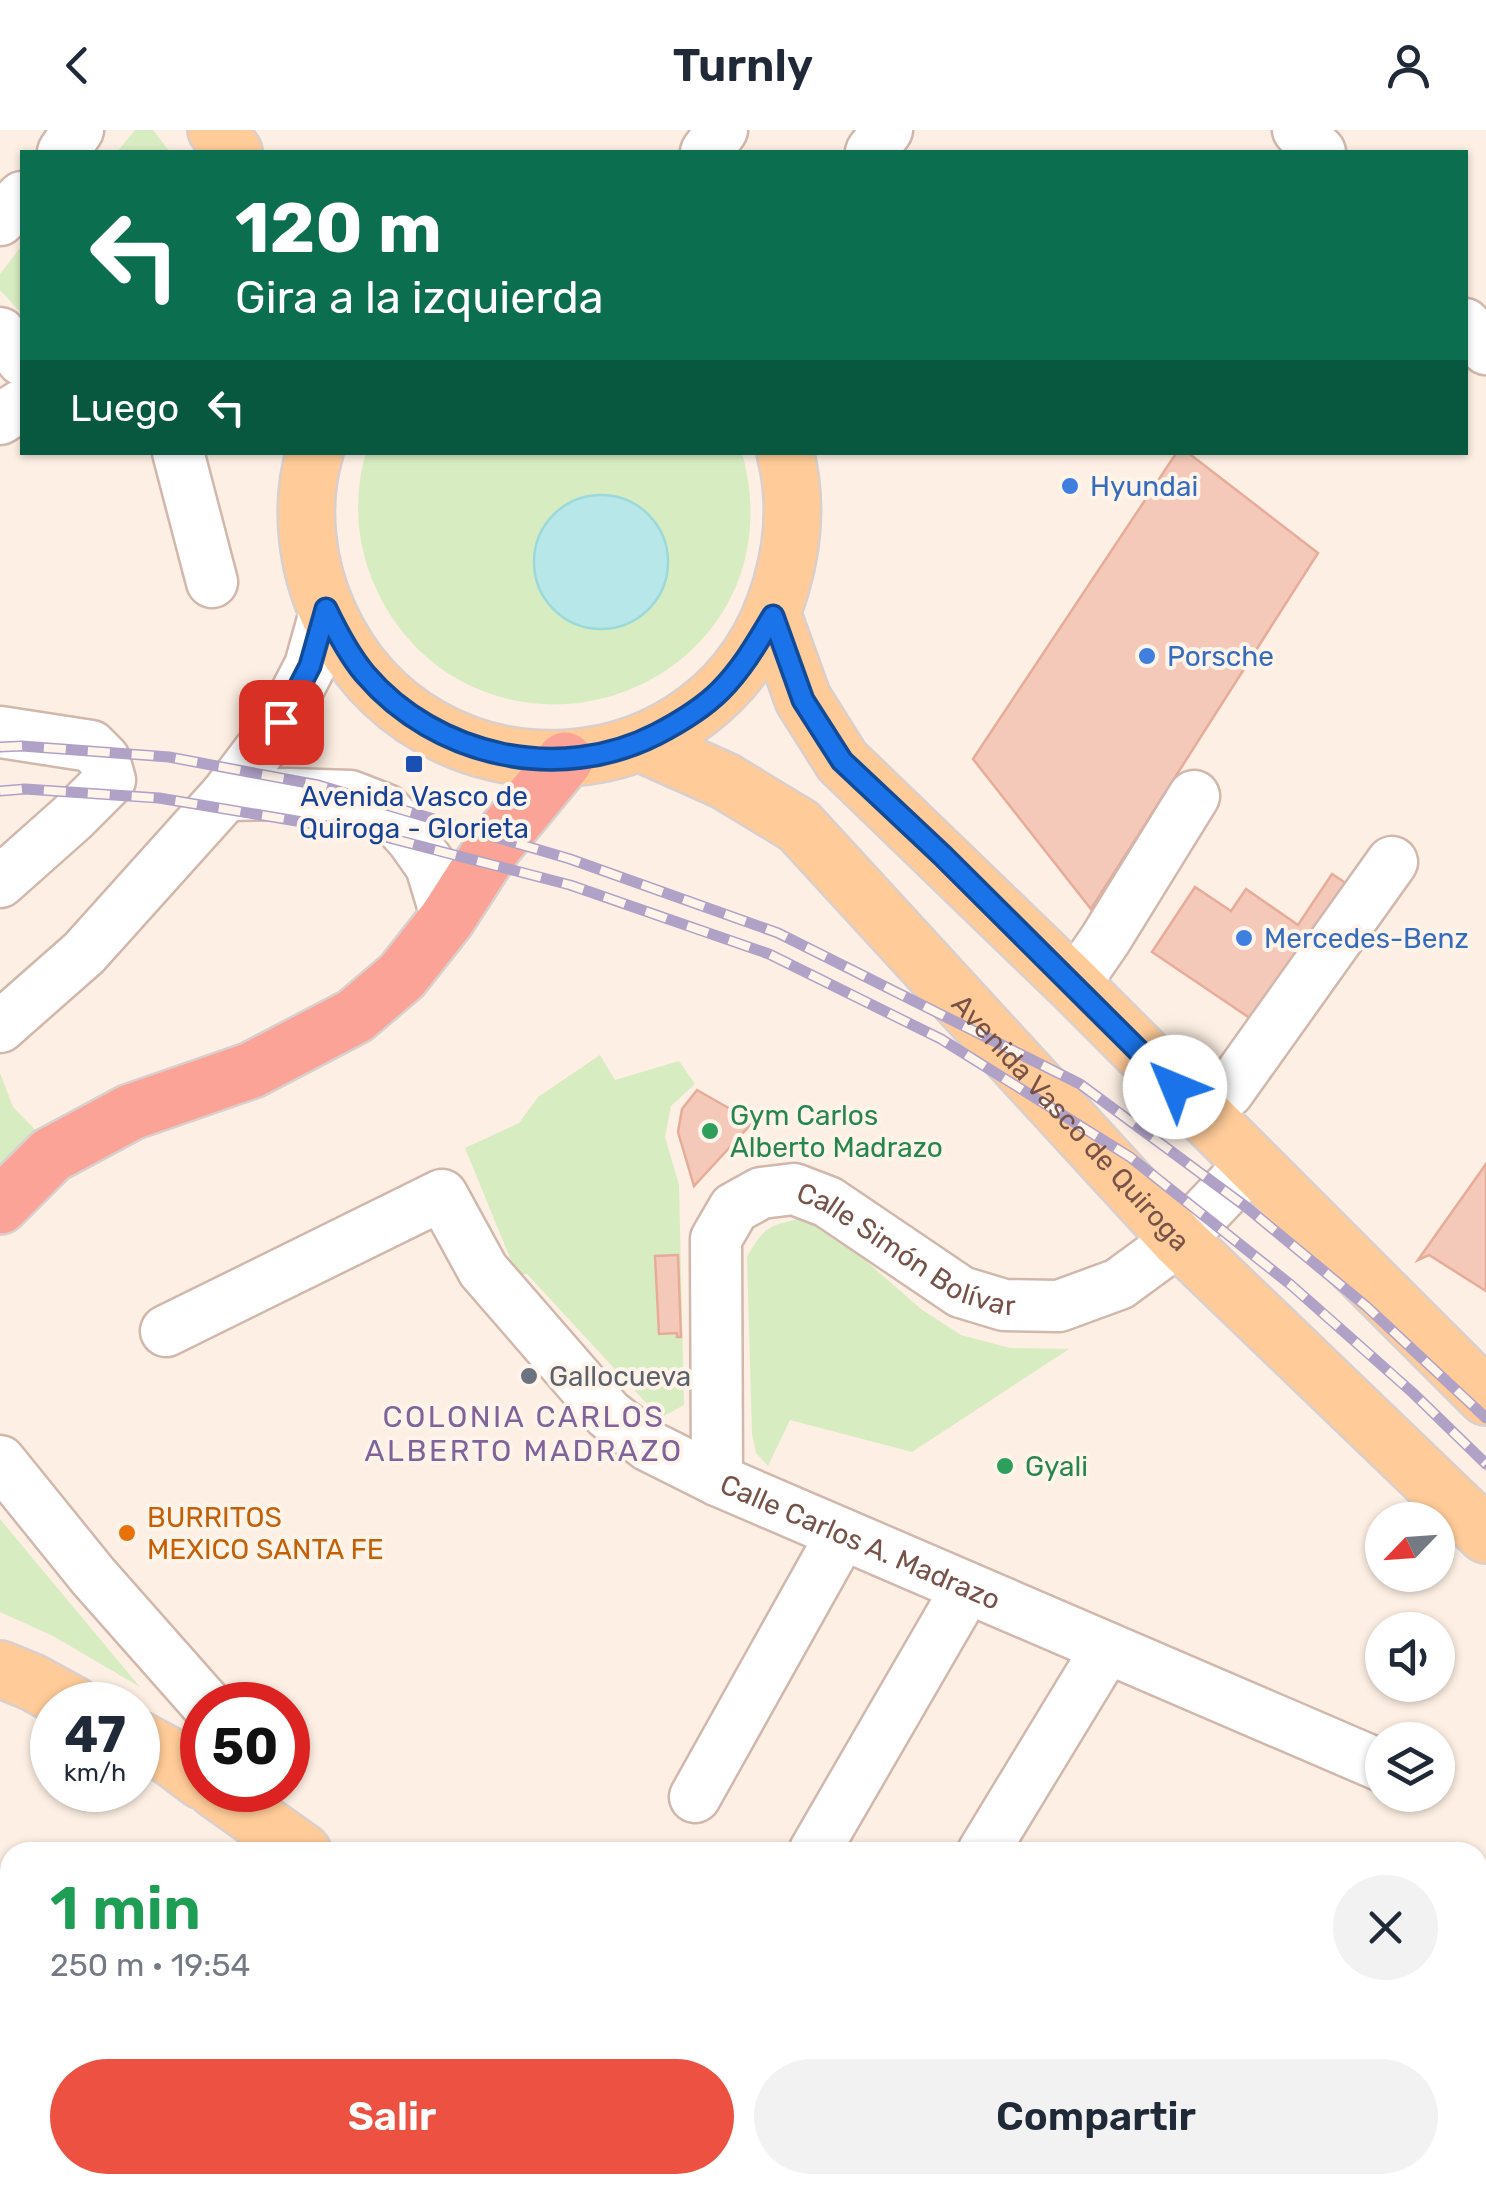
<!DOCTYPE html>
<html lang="es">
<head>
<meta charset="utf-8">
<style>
  :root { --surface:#fff; --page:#f2f2f3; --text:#1f2937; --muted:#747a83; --accent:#ed5142 }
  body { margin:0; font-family:Rubik,sans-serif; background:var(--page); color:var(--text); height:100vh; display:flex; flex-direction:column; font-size:38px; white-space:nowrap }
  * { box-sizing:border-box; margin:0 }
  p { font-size:32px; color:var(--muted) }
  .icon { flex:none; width:55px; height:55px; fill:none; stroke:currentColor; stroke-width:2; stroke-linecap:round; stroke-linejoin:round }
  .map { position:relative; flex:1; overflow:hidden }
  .side { position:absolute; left:0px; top:1712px; width:1488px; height:352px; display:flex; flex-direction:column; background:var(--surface); border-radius:30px 30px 0 0; box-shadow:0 2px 8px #0004 }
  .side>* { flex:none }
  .banner { position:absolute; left:20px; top:20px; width:1448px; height:305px; border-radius:0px; box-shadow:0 2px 8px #0004; background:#0b6e4f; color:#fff; overflow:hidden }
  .needle { width:65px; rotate:245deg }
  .fabs { position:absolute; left:1365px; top:1372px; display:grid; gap:20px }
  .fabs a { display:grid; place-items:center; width:90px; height:90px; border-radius:50%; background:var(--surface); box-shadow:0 2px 8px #0004; font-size:50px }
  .speed { position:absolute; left:30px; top:1552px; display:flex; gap:20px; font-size:50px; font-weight:700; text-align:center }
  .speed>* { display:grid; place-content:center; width:130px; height:130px; border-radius:50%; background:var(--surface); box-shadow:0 2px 8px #0004; line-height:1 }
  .speed small { font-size:25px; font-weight:400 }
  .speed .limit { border:15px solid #d22; background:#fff; color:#111 }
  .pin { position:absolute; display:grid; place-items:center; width:85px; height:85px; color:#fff; margin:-42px; border-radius:20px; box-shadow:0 5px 15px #0006 }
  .me { position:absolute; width:110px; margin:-55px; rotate:315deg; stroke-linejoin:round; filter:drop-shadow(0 0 8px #0008) }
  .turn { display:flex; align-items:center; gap:35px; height:210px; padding:0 50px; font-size:45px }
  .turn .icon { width:130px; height:130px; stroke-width:2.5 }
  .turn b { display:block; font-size:70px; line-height:85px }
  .then { display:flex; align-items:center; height:95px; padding:0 50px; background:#0003; gap:20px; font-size:38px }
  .round { display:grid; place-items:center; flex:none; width:105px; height:105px; border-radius:52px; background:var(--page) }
  .overview { display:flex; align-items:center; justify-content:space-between; height:170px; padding:0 50px }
  h1 { font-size:60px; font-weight:600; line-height:75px; color:#1e9e55 }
  .cta { display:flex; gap:20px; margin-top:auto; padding:20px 50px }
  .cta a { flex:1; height:115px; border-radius:60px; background:var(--accent); color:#fff; font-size:40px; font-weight:600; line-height:115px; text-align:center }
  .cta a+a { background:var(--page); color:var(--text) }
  header { display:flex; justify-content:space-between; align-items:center; height:130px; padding:0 50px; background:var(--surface); font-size:45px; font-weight:600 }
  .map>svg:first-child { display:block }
  .green { fill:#d8ecc1; fill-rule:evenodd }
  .water { fill:#b7e7e8; stroke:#9cd9da; stroke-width:2.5 }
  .building { fill:#f4c9b9; stroke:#e7ac99; stroke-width:2.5 }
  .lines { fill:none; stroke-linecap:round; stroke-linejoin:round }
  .minor-casing { stroke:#d1b7ac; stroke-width:55 }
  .major-casing { stroke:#d9cfcc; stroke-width:60 }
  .highway-casing { stroke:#d9cfcc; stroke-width:60 }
  .minor { stroke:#fff; stroke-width:50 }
  .major { stroke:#ffcb98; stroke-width:55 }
  .highway { stroke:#fba397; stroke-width:55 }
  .rail-casing { stroke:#b0a1c7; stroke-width:11 }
  .rail { stroke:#fff4ea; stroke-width:8; stroke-dasharray:22; stroke-linecap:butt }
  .route-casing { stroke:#114b97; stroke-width:25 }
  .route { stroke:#1a73e8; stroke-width:18 }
  .shop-dot { fill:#3f7fe0; stroke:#fff4ea; stroke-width:4 }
  .transit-dot { fill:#1a4fb4; stroke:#fff4ea; stroke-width:4 }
  .leisure-dot { fill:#2e9e5b; stroke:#fff4ea; stroke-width:4 }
  .worship-dot { fill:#6b7280; stroke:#fff4ea; stroke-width:4 }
  .food-dot { fill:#e8710a; stroke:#fff4ea; stroke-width:4 }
  .labels { text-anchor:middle; stroke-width:8; stroke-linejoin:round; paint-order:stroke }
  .shop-label { font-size:28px; fill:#366cbe; stroke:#fff4ea; text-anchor:start }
  .transit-label { font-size:28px; fill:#164399; stroke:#fff4ea }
  .leisure-label { font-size:28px; fill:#27864d; stroke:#fff4ea; text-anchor:start }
  .street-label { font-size:28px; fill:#775248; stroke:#fff4ea }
  .worship-label { font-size:28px; fill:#5b616d; stroke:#fff4ea; text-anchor:start }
  .food-label { font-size:28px; fill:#c56008; stroke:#fff4ea; text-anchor:start }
  .neighbourhood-label { font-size:30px; letter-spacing:2.5px; fill:#80639b; stroke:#fff4ea }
</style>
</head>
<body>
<header><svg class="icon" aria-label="back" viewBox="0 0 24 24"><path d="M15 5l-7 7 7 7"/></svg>Turnly<svg class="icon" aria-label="person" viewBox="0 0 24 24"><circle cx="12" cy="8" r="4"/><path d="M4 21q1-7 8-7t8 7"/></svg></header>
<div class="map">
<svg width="1486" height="2063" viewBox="0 0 1486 2063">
  <rect width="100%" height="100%" fill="#fdefe3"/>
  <path class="green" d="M135 0H153L170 22H117Z
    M20 118H22V184L0 160V144Z
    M366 322 742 323C753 362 754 403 741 443 703 555 571 606 467 554 426 534 393 498 375 456 356 414 353 367 366 322ZM578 368C631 375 659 369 668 432L536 446C532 406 544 387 578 368Z
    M600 925 615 950 679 931 695 954 671 976 665 1007 679 1055 684 1275 660 1288 527 1144H520L510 1128 465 1018 519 993 538 967Z
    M0 943 13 977 52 1017 0 1099Z
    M803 1088 826 1096 921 1179 961 1205 1010 1218 1069 1219 912 1322 790 1290 768 1336 756 1323 752 1303 747 1127C763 1097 770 1095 803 1088Z
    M0 1389 140 1557 53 1506 0 1482Z"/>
  <path class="water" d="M534 432a67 67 0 1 1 134 0a67 67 0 1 1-134 0Z"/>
  <path class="building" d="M1177 322H1187L1318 423 1091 779 973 629Z
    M1332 744 1358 761 1266 899 1152 822 1195 757 1231 781 1246 759 1298 795Z
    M697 960 753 992 694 1056 678 1002 682 979Z
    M1486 1034V1161L1429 1125 1418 1130Z
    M678 1125 681 1207H677V1203L659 1204 655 1126Z"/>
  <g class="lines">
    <defs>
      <g id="minor">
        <path d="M1298 0 1320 22"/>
        <path d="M63 22 78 0"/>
        <path d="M706 22 722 0"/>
        <path d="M871 22 887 0"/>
        <path d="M0 90 22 67"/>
        <path d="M1465 194 1486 219"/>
        <path d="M0 203 22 230"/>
        <path d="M0 289 22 275"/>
        <path d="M178 322 212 452"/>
        <path d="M0 602 91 616 104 629 110 650 72 688 0 752"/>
        <path d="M226 665 289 664 350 666 386 680 412 709 431 736 447 789"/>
        <path d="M1074 855 1105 810 1194 666"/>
        <path d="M0 897 84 823 226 665 281 592 310 536 326 479"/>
        <path d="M1228 962 1392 732"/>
        <path id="s1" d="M166 1201 442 1065 483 1140 608 1284 649 1316 717 1350 1382 1636"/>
        <path d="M0 1331 93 1446 207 1575"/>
        <path id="s2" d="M717 1350 716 1109 734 1078 761 1063 794 1059 828 1072 961 1162 1004 1175 1059 1176 1119 1154 1179 1110 1251 1034"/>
        <path d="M695 1667 842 1404"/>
        <path d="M814 1722 967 1458"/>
        <path d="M983 1722 1107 1518"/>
        <path d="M1478 1884 1486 1878"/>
        <path d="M1199 2055 1211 2063"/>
        <path d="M1290 2063 1295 2055"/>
      </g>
      <g id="major">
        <path d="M216 0 234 22"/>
        <path d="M315 322C299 374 306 436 329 485 422 689 718 673 781 456 794 412 797 368 785 322"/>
        <path d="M773 486 803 569 842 631 1074 855 1486 1267"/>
        <path id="s3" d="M640 613 725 651 799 696 1179 1110 1486 1405"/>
        <path d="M0 1539 32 1552 74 1575"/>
        <path d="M138 1609 166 1624 202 1651"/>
        <path d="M216 1660 303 1722"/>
        <path d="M673 2055 682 2063"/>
      </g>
      <path id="highway" d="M0 1076 51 1025 131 982 252 940 355 886 402 846 447 789 494 716 565 630
        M0 1919 2 1928 0 1938
        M33 2055 47 2063"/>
    </defs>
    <use href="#minor" class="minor-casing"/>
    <use href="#major" class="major-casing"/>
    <use href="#highway" class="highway-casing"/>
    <use href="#minor" class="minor"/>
    <use href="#major" class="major"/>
    <use href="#highway" class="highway"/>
    <defs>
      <path id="rail" d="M0 617 22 616 169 627 318 655 570 729 778 803 1080 954 1245 1076 1366 1176 1486 1288
        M0 661 25 659 159 668 374 704 570 755 769 824 941 909 1130 1027 1291 1155 1413 1263 1486 1334"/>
    </defs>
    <use href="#rail" class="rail-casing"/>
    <use href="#rail" class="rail"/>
  </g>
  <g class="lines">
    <defs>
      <path id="route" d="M281 592 310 536 326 479C337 502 349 525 365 544 436 627 560 654 657 604 680 592 702 579 720 561 742 539 757 513 773 486L803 570 842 631 942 725 1175 957"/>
    </defs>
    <use href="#route" class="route-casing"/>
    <use href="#route" class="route"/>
  </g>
  <g class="shop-dot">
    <circle cx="1070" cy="356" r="10"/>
    <circle cx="1147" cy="526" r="10"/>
    <circle cx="1244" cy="808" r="10"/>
  </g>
  <rect class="transit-dot" x="404" y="624" width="20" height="20" rx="5"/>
  <g class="leisure-dot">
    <circle cx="710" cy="1001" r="10"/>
    <circle cx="1005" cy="1336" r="10"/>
  </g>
  <circle class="worship-dot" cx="529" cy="1246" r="10"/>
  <circle class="food-dot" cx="127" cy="1403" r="10"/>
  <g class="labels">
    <g class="shop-label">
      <text x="1090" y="366">Hyundai</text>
      <text x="1167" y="536">Porsche</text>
      <text x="1264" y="818">Mercedes-Benz</text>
    </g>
    <g class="transit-label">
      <text x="414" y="676">Avenida Vasco de<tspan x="414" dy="32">Quiroga - Glorieta</tspan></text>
    </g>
    <g class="leisure-label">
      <text x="730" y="995">Gym Carlos<tspan x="730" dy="32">Alberto Madrazo</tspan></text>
      <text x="1025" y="1346">Gyali</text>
    </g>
    <g class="street-label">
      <text dy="10" stroke="none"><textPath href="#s3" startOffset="582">Avenida Vasco de Quiroga</textPath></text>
      <text dy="10" stroke="none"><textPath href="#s2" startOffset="470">Calle Simón Bolívar</textPath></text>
      <text dy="10" stroke="none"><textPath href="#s1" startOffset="868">Calle Carlos A. Madrazo</textPath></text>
    </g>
    <g class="worship-label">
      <text x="549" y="1256">Gallocueva</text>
    </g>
    <g class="food-label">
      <text x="147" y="1397">BURRITOS<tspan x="147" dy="32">MEXICO SANTA FE</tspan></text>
    </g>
    <g class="neighbourhood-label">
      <text x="524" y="1297">COLONIA CARLOS<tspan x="524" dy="34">ALBERTO MADRAZO</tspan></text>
    </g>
  </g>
</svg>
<div class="fabs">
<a><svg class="needle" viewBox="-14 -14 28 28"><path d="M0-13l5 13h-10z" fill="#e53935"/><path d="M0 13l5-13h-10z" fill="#747a83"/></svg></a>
<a><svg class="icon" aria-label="sound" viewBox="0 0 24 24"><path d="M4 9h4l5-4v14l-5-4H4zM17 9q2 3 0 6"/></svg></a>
<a><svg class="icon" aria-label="layers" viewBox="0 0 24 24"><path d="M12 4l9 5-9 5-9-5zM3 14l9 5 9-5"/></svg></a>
</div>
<div class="speed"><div>47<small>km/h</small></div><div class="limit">50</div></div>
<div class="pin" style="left:281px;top:592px;background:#d93025"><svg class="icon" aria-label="arrive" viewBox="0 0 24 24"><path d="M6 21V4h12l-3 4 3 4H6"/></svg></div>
<svg class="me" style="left:1175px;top:957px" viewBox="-20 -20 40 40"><circle r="19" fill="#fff"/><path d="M0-13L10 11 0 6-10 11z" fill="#1a73e8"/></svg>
<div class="banner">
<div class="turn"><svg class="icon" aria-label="left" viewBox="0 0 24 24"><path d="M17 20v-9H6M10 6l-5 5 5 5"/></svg><div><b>120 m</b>Gira a la izquierda</div></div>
<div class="then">Luego<svg class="icon" aria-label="left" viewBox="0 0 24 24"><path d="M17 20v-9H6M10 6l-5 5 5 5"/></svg></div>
</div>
<section class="side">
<div class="overview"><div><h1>1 min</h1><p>250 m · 19:54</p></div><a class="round"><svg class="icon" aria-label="close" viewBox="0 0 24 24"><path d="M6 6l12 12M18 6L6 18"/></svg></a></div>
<div class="cta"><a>Salir</a><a>Compartir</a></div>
</section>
</div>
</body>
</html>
